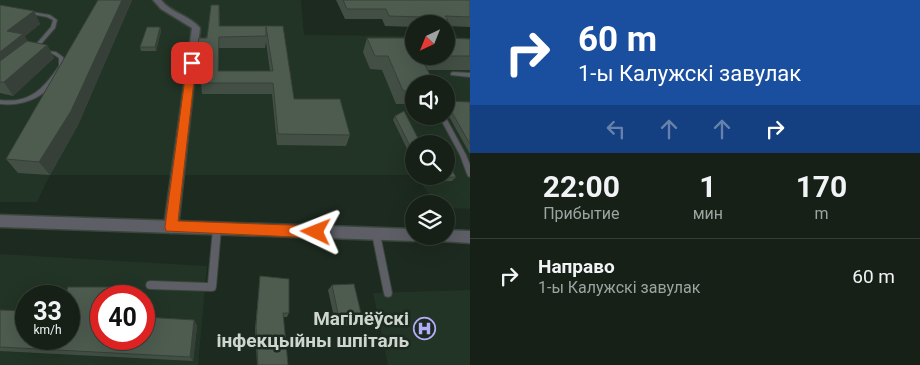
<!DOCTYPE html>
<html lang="ru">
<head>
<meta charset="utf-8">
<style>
  :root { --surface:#162017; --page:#232d24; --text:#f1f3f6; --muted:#9ea3a1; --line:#353e36 }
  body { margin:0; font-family:Roboto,sans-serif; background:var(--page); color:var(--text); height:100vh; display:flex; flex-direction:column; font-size:19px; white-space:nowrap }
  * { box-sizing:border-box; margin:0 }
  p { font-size:16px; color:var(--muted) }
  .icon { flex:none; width:28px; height:28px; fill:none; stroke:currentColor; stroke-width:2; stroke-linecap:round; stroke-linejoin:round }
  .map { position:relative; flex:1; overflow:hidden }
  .panel { display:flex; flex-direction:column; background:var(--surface); width:450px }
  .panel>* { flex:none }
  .hud { background:#1a4fa0; color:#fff; overflow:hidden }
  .needle { width:32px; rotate:223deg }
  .fabs { position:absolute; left:405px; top:15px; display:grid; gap:10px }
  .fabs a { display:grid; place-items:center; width:50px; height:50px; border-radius:50%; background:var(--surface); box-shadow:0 5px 20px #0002,0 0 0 1px var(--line); font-size:25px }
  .speed { position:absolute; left:15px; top:285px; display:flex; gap:10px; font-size:25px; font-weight:700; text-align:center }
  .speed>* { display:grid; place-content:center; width:65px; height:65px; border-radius:50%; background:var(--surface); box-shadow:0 5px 20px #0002,0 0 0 1px var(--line); line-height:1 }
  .speed small { font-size:12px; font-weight:400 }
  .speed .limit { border:8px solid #d22; background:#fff; color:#111 }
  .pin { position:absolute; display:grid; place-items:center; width:42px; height:42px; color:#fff; margin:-21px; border-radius:10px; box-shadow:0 2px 8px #0006 }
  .me { position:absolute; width:55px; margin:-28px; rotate:272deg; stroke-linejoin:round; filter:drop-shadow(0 0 4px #0008) }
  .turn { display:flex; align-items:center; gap:18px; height:105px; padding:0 25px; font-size:22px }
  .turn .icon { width:65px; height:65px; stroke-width:2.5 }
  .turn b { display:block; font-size:35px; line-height:42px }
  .lanes { display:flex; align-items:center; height:48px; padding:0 25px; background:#0003; justify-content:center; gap:25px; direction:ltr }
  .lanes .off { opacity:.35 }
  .eta { display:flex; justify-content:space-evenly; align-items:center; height:85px; text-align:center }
  .eta b { font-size:30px; font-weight:700; line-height:35px }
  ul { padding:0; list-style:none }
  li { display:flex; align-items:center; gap:15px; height:75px; padding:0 25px; border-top:1px solid var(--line) }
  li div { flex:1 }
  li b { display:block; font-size:19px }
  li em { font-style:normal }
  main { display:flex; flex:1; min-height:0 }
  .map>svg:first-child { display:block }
  .built { fill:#223425; fill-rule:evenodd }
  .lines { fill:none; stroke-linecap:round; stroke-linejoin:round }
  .service-casing { stroke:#39463b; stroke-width:2 }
  .minor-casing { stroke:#39463b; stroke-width:3 }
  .tertiary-casing { stroke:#39463b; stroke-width:3 }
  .service { fill:#5e5e66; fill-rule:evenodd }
  .minor { fill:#5e5e66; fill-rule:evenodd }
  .tertiary { fill:#5e5e66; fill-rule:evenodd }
  .wall { fill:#434f45; fill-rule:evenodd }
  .shaded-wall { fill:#374038 }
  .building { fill:#4e5c50; stroke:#374038; fill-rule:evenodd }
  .route { fill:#ea580c; stroke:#983908 }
  .labels { text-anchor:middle; stroke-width:5; stroke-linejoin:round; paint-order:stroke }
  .near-poi-label { font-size:19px; font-weight:bold; fill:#ced6cf; stroke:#1d2a1f; text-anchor:end }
</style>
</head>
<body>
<main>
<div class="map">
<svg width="470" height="365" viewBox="0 0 470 365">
  <rect width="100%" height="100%" fill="#1d2a1f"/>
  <path class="built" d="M0 0H301L304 35 414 36V56H446V24L435 0 458 37 470 38V209L446 208V204H436L416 176H446V144H414V175H50L37 202H0ZM414 84H446V116H414Z
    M0 254 207 266 198 365H0ZM26 296H69V339H26ZM101 296H144V339H101Z
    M470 290V365H388L373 293Z"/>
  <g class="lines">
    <defs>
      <path id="service" d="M26 11 50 15 57 20 55 28 35 51H33L31 50 51 27 53 20 47 17 26 13Z
        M40 50 56 52 63 57 65 66C59 74 54 82 48 89 36 101 17 106 0 104V100C30 104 44 88 59 66V58L53 54 40 52Z
        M453 72 470 73V77L451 75V73Z
        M439 116H445L466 155 470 165V177L468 176 467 174 460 155Z
        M217 226 220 227 221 229 216 287 215 290 212 291 150 289 147 288 146 285 147 282 150 281 208 283 213 229 214 227Z
        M376 231 379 232 380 234 392 293 391 296 388 297 385 296 384 293 372 234 373 232Z"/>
      <path id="minor" d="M153 0H161C171 13 189 15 200 28L178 227 176 231 171 233 166 231 164 227 192 28 161 9Z"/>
      <path id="tertiary" d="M0 215 414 229V236H420L419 239 414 241 0 227Z
        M446 230 470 231V243L441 241 439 236H446Z"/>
    </defs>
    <use href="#service" class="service-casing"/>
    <use href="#minor" class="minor-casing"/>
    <use href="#tertiary" class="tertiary-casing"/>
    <use href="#service" class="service"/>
    <use href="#minor" class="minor"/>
    <use href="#tertiary" class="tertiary"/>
  </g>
  <path class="wall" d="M98 0H132L78 125 50 175 18 173 6 159Z
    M336 0H470V27L446 26V24H414V27L385 26 382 19H345Z
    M0 5 34 11 40 24 25 36 27 41 47 45 54 58 13 96 0 93Z
    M219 5 220 26H283L294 99 350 135 346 146 277 145 272 94H202L201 83 202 76H197L195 64ZM266 42 270 71H219V48H265Z
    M160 27 161 31 156 51H141L140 47Z
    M367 38 470 39V70H427L414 84V104H396L382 70 370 69 363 52Z
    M446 101 470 102V154L446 111Z
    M395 116 414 144V163L393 120Z
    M420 176H446L456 177 452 181 422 182Z
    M260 276 289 313 287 317H283L288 365H257L255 329Z
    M332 285 363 322 358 325 336 326 328 290Z
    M68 287H119L126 295V296H101V339H144V317L194 320 197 326 193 361 0 351V310L26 311V339H69V296H65Z"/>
  <path class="shaded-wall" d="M122 0H132L78 125 50 175 39 162Z
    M34 11 40 24 25 36 31 47 0 73V52L7 31Z
    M160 27 161 31 156 51 155 47Z
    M219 37V83L218 71Z
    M47 45 54 58 13 96 4 82Z
    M119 287 126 295V296H120Z
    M194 320 197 326 193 361 190 357Z"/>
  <path class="building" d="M98 0H122L71 111 39 162 6 159Z
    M343 0H470V17L445 16 448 20 423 19 422 17 389 16 386 9H347Z
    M0 5 34 11 7 31 23 34 0 52Z
    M211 5H219V26H283L294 99H340L350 135 278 134 273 83H201L203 64H195L199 38H207ZM266 27 273 71H218L219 37 266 36Z
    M147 27H160L155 47H140Z
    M367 38H414V56H420L435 84H414V91H403L388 56H375Z
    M446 38 470 39V56H446Z
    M27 41 47 45 4 82H0V61Z
    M446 101 470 102V144L446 102Z
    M404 111 421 144H414V154L395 116Z
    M446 162H447L456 177 425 178V176H446Z
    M260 276 289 279V313H283L288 365H258L256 326Z
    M354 284 363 322 340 323 332 285Z
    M68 287H119L120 296H101V339H144V317L194 320 190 357 0 347V310L26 311V339H69V296H65Z"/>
  <path class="route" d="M192 61 196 63 178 221 316 226 321 228 323 232 321 236 316 238 166 231 165 227 187 63Z"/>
  <defs>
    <symbol id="hospital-ring" viewBox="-11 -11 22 22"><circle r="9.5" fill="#1d2a1f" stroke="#b2adf9" stroke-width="1.5"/><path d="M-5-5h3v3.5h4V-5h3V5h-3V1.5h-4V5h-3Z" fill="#b2adf9"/></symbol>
  </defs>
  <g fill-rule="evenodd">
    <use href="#hospital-ring" x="412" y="316" width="25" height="25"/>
  </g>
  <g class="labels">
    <g class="near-poi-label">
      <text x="409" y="325">Магілёўскі<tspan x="409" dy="22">інфекцыйны шпіталь</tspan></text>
    </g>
  </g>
</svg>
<div class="fabs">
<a><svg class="needle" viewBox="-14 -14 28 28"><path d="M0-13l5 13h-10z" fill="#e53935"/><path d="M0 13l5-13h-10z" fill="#9ea3a1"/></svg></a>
<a><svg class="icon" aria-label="sound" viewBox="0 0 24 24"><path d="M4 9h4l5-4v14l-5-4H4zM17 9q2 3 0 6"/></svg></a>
<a><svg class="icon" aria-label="search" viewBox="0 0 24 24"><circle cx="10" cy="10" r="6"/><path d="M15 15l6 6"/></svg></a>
<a><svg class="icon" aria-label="layers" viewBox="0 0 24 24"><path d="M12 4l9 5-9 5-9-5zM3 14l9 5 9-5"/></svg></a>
</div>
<div class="speed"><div>33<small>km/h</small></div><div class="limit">40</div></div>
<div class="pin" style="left:192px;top:63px;background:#d93025"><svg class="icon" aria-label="arrive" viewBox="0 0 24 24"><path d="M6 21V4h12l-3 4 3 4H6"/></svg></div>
<svg class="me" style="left:316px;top:232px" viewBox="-20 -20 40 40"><path d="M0-17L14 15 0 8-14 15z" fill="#ea580c" stroke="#fff" stroke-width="4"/></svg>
</div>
<section class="panel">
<div class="hud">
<div class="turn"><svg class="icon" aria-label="right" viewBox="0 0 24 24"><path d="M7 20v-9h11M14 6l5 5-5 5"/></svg><div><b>60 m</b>1-ы Калужскі завулак</div></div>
<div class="lanes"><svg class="icon off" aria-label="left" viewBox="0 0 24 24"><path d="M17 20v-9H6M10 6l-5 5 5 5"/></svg><svg class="icon off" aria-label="ahead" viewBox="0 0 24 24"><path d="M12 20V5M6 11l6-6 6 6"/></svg><svg class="icon off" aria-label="ahead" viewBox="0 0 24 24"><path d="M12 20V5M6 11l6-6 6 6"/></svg><svg class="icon" aria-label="right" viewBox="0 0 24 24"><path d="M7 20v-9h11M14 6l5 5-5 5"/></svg></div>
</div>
<div class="eta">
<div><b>22:00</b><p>Прибытие</p></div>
<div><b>1</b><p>мин</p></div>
<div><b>170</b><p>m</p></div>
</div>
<ul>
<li><svg class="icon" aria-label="right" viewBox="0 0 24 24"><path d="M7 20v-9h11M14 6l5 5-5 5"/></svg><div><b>Направо</b><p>1-ы Калужскі завулак</p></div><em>60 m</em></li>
</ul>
</section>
</main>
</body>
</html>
